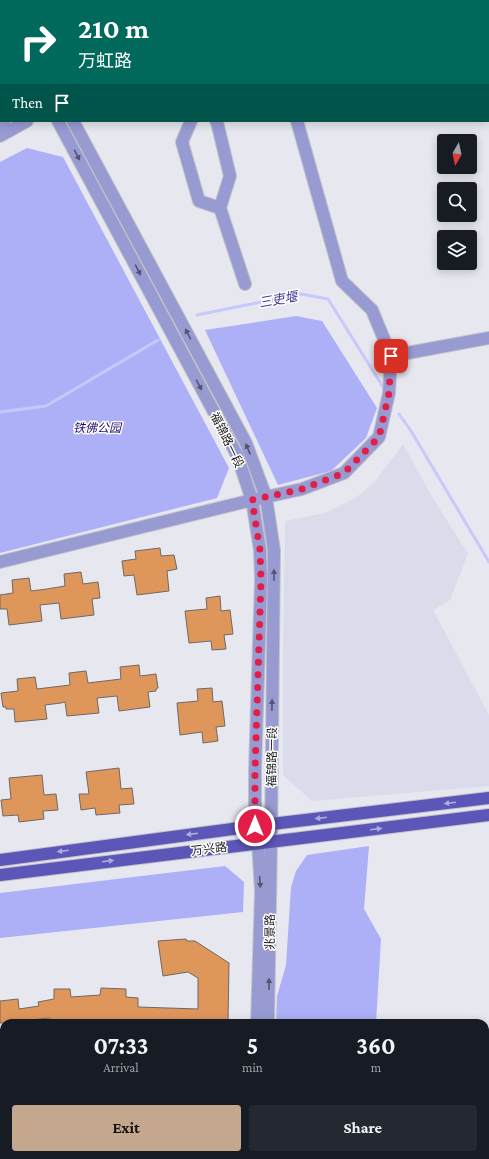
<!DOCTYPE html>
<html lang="en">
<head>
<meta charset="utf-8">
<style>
  :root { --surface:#171b24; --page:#242831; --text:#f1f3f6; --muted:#9ea1a6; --accent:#c3a88e }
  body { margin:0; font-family:"Crimson Pro","Noto Sans SC",serif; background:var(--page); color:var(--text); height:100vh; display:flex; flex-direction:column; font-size:15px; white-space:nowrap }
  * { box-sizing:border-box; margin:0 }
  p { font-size:13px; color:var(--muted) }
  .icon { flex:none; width:22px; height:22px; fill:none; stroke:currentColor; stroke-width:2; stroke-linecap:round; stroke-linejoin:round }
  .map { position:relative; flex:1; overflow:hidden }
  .panel { position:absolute; left:0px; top:1019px; width:489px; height:140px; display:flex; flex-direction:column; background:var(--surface); border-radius:12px 12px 0 0; box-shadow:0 2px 10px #0003 }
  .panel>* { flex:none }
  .guide { position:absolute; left:0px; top:0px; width:489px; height:122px; box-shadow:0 2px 10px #0003; background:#00695c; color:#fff; overflow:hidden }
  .needle { width:26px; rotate:189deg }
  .controls { position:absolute; left:437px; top:134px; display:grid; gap:8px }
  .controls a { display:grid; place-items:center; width:40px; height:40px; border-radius:4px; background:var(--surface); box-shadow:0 2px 10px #0003; font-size:20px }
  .pin { position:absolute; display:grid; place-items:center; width:34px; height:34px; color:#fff; margin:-17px; border-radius:8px; box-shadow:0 2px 6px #0006 }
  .me { position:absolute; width:44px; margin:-22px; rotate:0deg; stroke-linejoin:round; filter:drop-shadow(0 0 3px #0008) }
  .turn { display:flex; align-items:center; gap:14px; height:84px; padding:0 12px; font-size:18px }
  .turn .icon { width:52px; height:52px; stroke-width:2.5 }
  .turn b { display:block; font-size:28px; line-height:34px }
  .then { display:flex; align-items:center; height:38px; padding:0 12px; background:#0003; gap:8px; font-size:15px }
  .eta { display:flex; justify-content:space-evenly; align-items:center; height:68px; text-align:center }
  .eta b { font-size:24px; font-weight:700; line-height:28px }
  .button { display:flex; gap:8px; margin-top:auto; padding:8px 12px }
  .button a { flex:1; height:46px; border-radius:4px; background:var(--accent); color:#111; font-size:16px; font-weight:700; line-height:46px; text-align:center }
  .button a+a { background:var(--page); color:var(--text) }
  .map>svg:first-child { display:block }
  .built { fill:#dbdceb }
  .green { fill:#adb0f7 }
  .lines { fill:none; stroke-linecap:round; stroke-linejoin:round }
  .stream { stroke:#c6c9fb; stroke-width:3 }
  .building { fill:#df965b; stroke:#6e6964 }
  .minor-casing { stroke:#c2c2c9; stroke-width:14 }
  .major-casing { stroke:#c2c2c9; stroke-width:14 }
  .minor { stroke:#989bd2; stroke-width:12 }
  .major { stroke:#5b56b8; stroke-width:12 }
  .oneway { fill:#53556f }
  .oneway2 { fill:#adaadc }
  .route { stroke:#e11d48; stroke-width:7; stroke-dasharray:0 12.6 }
  .labels { text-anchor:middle; stroke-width:3; stroke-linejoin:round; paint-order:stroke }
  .park-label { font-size:12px; font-style:italic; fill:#25106d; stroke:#fff }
  .street-label { font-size:12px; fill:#1b1b1e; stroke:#fff }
  .water-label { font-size:13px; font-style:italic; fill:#3e3591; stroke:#fff }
</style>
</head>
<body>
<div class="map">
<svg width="489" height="1159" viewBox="0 0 489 1159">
  <rect width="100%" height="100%" fill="#e7e7ef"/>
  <path class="built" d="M18 0H194L18 1Z
    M403 444 431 495 468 554 450 600 433 610 489 715V786L312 801 283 775V652L285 521 325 513 354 499 373 484Z
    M275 1155H365V1159H275Z"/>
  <path class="green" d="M27 148 63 157 229 468 217 498 0 553V162Z
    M296 316 322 321 377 408 366 438 331 471 278 485 205 330Z
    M369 846 364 909 381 939 376 1023H276L277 996 286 965 291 887 296 871 307 855Z
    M225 866 244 882 243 912 0 938V893Z"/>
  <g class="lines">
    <path class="stream" d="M197 315 301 294 328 299 383 387
      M0 412 46 406 158 340
      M399 414 411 431 489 562"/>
  </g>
  <path class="building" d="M160 548 161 556 174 555 177 569 167 571 169 591 137 595 134 575 124 576 122 561 136 559 135 551Z
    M81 572 83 584 98 582 100 598 92 599 94 615 61 619 59 603 40 605 42 621 9 625 7 609H0V595L13 593 12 580 29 578 31 591 47 589 65 586 64 574Z
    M220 596 221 611 230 610 233 634 224 635 226 649 212 650 211 641 189 643 185 611 207 609 206 598Z
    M139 665 140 676 156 674 158 688 156 689V691L148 692 150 707 119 711 117 696 97 698 99 713 67 716 65 702 61 703 45 705 47 719 15 722 14 709H6V707H3L1 693 18 691 17 679 35 677 37 689 70 685 69 673 86 671 88 683 121 679 120 667Z
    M212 688 213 702 222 701 225 726 216 727 218 741 203 743 202 732 180 735 177 703 198 701 197 689Z
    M119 768 121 789 132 788 134 804 119 805 120 813 96 815 95 808 81 810 79 794H89L86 772Z
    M42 775 44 795 56 794 58 810 43 811 44 819 19 822 18 815 3 816 1 800 11 799 9 778Z
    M186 939 187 941H195L229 963 228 1023H50V1018L20 1021V1023H0V1001L18 999 19 1009 39 1006 38 1002 54 999V989H70L71 997 100 995 101 988 126 989V997L138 998V1007L198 1009V978L188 972 163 976 158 941Z"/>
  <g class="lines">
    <defs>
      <path id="minor" d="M8 0 9 1
        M264 0V1
        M221 1 223 0
        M244 1 246 0
        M0 6 1 8
        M58 121 237 455 252 500 260 550 261 580 255 771V826L258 843 261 891 257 1023
        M73 121 246 443 266 497 274 550 271 842 268 1023
        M191 121 182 142 199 201 220 208 245 284
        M216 121 217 122 230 176 220 208
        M297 121 342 281 372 310 391 356 489 338
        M0 123 4 121
        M0 136 27 121
        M0 562 252 500 302 489 344 473 379 437 389 393 391 356
        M251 1159 252 1155
        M263 1159 264 1155"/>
      <path id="major" d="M0 860 255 826 489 798
        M0 875 489 815"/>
    </defs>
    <use href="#minor" class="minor-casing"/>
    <use href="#major" class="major-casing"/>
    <use href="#minor" class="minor"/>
    <use href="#major" class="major"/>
  </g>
  <defs><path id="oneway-solid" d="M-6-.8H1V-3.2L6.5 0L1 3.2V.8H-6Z"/></defs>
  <g class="oneway">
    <use href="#oneway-solid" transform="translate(77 155) rotate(62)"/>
    <use href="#oneway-solid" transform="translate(138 270) rotate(62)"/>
    <use href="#oneway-solid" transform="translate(188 334) rotate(-118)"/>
    <use href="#oneway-solid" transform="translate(199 385) rotate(62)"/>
    <use href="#oneway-solid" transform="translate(248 449) rotate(-113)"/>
    <use href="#oneway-solid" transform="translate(274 575) rotate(-90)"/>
    <use href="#oneway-solid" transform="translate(272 705) rotate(-89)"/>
    <use href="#oneway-solid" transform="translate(260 882) rotate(86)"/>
    <use href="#oneway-solid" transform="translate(269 984) rotate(-89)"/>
  </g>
  <g class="oneway2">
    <use href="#oneway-solid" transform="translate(450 803) rotate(173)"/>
    <use href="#oneway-solid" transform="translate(321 818) rotate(173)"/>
    <use href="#oneway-solid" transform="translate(376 829) rotate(-7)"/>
    <use href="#oneway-solid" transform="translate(192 834) rotate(173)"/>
    <use href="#oneway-solid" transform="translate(63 851) rotate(173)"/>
    <use href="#oneway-solid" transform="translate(108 861) rotate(-7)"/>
  </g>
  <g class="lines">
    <path class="route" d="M255 826V771L261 580 260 550 252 500 302 489 344 473 379 437 389 393 391 356"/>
  </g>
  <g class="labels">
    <g class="park-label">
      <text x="97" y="432">铁佛公园</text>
    </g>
    <g class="street-label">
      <text transform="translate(227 440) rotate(64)" y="4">福锦路一段</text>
      <text transform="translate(272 757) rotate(-89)" y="4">福锦路一段</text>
      <text transform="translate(209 849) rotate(-7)" y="4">万兴路</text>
      <text transform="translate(270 932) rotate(-89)" y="4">兆景路</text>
    </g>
    <g class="water-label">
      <text transform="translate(278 299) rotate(-10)" y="5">三吏堰</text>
    </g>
  </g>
</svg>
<div class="controls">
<a><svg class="needle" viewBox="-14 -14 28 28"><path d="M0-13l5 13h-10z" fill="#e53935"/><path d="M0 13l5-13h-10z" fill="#9ea1a6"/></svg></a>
<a><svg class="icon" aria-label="search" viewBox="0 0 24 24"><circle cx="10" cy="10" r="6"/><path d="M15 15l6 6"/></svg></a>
<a><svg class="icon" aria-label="layers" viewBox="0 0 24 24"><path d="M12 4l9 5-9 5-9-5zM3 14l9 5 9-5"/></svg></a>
</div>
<div class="pin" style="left:391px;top:356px;background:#d93025"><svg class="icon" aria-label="arrive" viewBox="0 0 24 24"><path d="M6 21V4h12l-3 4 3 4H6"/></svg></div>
<svg class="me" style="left:255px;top:826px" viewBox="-20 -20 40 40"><circle r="17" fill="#e11d48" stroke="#fff" stroke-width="3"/><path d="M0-11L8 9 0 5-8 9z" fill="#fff"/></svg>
<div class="guide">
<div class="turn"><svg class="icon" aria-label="right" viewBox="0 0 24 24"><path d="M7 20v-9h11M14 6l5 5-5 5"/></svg><div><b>210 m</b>万虹路</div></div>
<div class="then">Then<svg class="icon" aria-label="arrive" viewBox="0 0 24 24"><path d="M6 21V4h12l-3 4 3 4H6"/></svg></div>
</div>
<section class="panel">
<div class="eta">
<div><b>07:33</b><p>Arrival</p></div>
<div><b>5</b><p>min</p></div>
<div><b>360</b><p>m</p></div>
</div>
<div class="button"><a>Exit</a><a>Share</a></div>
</section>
</div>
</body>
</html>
